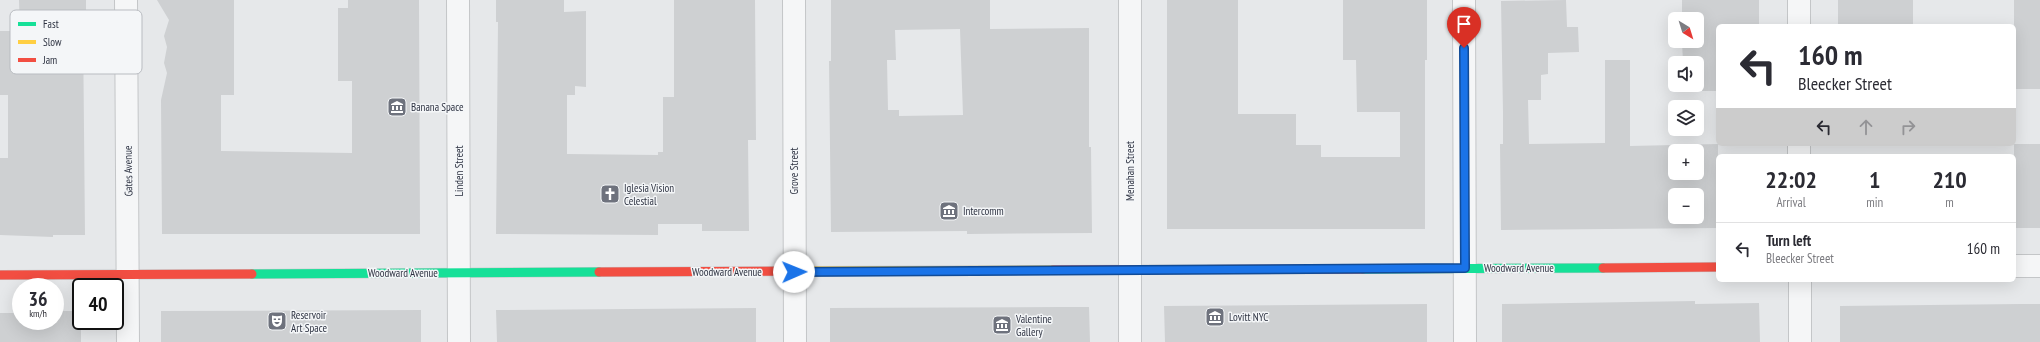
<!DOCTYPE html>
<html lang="en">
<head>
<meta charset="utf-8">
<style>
  :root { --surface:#fff; --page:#f7f7f7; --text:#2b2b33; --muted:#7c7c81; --line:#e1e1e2 }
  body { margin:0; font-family:"PT Sans Narrow",sans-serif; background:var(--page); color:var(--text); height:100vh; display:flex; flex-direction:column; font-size:15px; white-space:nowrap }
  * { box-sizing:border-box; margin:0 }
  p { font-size:13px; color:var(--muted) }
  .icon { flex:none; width:22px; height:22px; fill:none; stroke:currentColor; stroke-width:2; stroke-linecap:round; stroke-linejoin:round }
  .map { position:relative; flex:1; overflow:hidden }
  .details { position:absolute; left:1716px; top:154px; width:300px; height:128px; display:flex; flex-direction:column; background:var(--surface); border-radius:6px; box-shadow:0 4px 16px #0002 }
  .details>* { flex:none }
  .guide { position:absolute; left:1716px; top:24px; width:300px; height:122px; border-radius:6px; box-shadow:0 4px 16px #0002; background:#fff; color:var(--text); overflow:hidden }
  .needle { width:26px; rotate:142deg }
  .tools { position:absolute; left:1668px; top:12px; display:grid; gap:8px }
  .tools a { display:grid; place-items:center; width:36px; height:36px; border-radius:6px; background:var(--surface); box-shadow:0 4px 16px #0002; font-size:20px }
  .speed { position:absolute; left:12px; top:278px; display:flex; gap:8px; font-size:20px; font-weight:700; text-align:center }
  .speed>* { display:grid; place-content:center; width:52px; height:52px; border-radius:50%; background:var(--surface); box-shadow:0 4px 16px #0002; line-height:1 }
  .speed small { font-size:10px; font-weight:400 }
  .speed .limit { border:2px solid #111; border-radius:6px; background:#fff; color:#111 }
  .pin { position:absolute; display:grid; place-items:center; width:34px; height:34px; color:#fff; margin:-41px -17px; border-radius:50% 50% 50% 0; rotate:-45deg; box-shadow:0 0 4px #0007 }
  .pin .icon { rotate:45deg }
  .me { position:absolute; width:44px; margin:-22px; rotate:89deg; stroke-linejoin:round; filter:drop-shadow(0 0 3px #0008) }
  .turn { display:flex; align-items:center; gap:14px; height:84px; padding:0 16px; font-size:18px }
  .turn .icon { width:52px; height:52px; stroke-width:2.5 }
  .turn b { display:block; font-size:28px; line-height:34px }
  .lanes { display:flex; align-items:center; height:38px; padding:0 16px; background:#0003; justify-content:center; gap:20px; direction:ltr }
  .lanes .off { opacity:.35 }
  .eta { display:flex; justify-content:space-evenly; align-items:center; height:68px; text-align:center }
  .eta b { font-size:24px; font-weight:600; line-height:28px }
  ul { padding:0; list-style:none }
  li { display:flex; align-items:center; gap:12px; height:52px; padding:0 16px; border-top:1px solid var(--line) }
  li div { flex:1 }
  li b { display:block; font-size:15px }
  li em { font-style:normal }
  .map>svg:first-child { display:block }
  .building { fill:#ced0d2; fill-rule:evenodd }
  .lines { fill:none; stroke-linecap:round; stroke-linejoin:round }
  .street-casing { stroke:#c4c6c8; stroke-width:24 }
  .fast-casing { stroke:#c4c6c8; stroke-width:10 }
  .slow-casing { stroke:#c4c6c8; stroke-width:10 }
  .jam-casing { stroke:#c4c6c8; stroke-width:10 }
  .street { stroke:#f5f6f7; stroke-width:22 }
  .fast { stroke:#16e098; stroke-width:9 }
  .slow { stroke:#ffcf43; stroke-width:9 }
  .jam { stroke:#f24e42; stroke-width:9 }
  .route-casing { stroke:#114b97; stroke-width:10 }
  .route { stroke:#1a73e8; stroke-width:7 }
  .labels { text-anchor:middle; stroke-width:3; stroke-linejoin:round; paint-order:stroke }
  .poi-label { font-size:11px; fill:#2e3342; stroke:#f4f6f8; text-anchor:start }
  .street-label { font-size:11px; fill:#2e3342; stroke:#f4f6f8 }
  .key { fill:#f4f6f8; stroke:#b9bcc1; stroke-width:1 }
  .key-label { font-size:11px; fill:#2e3342 }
</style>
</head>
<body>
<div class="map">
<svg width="2040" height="342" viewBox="0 0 2040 342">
  <rect width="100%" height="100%" fill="#e6e8ea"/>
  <path class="building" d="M19 0H86V25H83L85 235H53V237L0 235V158H8V95H0V31H20Z
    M157 0H234V95H221V151L352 153V81H338V8H348V0H419L420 234H162L161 100 167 73 164 63 167 47 164 36 169 20Z
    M496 0H564V12L586 11V87L575 86V95H567V154L658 155V152H663V97H674V0H755L756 140H748L749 231H702V224H658V235L496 234 498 22H496Z
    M831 0H990V29L1089 28V147H1091L1092 233 967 234V231L831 232 829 61H831ZM960 29 963 115 899 116V110H888L887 60H896L895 30Z
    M1167 0H1238V114H1296V145H1321V157H1400V112H1357L1356 60H1343V0H1427V60H1425V229H1167Z
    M1566 0 1567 27H1578L1579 52 1548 53V74L1541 75V100H1528L1529 144 1605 143V60H1630V146L1718 144V228L1501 230 1500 144H1503V112L1501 1ZM1675 151H1697V173H1675ZM1675 195H1697V217H1675Z
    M1682 0H1759V26H1718V91H1683V85H1697V63H1683L1682 41H1697V19H1682Z
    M1838 0H1913V25H1838Z
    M2014 0H2040V89H2016V64H2014Z
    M2014 144H2040V228H2014Z
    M1695 301V304L1759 303 1760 342H1502V304Z
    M1427 304V342H1165L1164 306Z
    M2020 304H2040V342H1840V306Z
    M1063 307H1089L1090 342H830V308Z
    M756 308V342H497L496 310Z
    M421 310V342H161V311Z
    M55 311H81V342H0V313H21V321H55Z"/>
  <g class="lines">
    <defs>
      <path id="street" d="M126 0 128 342
        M458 0 459 342
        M794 0 795 342
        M1130 0V342
        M1464 0 1465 342
        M1799 0V26
        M1799 144V156
        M2014 266H2040
        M1800 280V342"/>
      <path id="fast" d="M1363 269 1603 268
        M252 274 599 272"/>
      <path id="slow" d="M806 271 1053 270"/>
      <path id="jam" d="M1603 268 1718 267
        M1053 270 1363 269
        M599 272 806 271
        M0 275 252 274"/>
    </defs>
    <use href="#street" class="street-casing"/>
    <use href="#fast" class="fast-casing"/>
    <use href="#slow" class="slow-casing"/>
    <use href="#jam" class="jam-casing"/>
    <use href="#street" class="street"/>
    <use href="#fast" class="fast"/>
    <use href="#slow" class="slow"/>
    <use href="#jam" class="jam"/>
  </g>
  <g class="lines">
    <defs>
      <path id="route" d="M794 272 1465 268 1464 48"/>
    </defs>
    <use href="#route" class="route-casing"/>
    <use href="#route" class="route"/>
  </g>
  <defs>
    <symbol id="museum-square" viewBox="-11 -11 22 22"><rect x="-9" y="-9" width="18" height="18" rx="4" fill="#6e727d" stroke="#f4f6f8"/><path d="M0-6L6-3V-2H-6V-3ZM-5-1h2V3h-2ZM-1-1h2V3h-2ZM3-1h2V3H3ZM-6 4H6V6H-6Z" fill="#fff"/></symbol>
    <symbol id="church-square" viewBox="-11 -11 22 22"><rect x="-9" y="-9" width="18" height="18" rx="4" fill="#6e727d" stroke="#f4f6f8"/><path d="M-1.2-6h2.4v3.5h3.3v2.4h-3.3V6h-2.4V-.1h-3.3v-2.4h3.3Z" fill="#fff"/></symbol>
    <symbol id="theatre-square" viewBox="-11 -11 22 22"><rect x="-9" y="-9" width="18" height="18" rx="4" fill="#6e727d" stroke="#f4f6f8"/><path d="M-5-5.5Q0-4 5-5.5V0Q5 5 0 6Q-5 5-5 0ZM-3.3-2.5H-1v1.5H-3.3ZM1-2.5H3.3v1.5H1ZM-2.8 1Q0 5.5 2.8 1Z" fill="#fff"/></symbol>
  </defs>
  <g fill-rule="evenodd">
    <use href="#museum-square" x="386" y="96" width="22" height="22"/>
    <use href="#church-square" x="599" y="183" width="22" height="22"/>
    <use href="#museum-square" x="938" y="200" width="22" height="22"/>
    <use href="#museum-square" x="1204" y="306" width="22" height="22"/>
    <use href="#theatre-square" x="266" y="310" width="22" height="22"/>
    <use href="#museum-square" x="991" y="314" width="22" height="22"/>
  </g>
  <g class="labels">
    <g class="poi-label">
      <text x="411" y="111">Banana Space</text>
      <text x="624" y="192">Iglesia Vision<tspan x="624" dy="13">Celestial</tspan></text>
      <text x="963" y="215">Intercomm</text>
      <text x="291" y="319">Reservoir<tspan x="291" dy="13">Art Space</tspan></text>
      <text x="1229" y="321">Lovitt NYC</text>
      <text x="1016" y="323">Valentine<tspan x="1016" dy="13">Gallery</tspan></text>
    </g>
    <g class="street-label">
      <text transform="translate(128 171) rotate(-91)" y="4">Gates Avenue</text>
      <text transform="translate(459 171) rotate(-90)" y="4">Linden Street</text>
      <text transform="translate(794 171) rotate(-90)" y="4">Grove Street</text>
      <text transform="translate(1130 171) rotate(-90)" y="4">Menahan Street</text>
      <text x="1519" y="272">Woodward Avenue</text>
      <text x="727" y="276">Woodward Avenue</text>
      <text x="403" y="277">Woodward Avenue</text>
    </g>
  </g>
  <rect x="10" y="10" width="132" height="64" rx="6" class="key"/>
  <rect x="18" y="22" width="18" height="4" fill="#16e098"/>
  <rect x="18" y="40" width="18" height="4" fill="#ffcf43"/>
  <rect x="18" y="58" width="18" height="4" fill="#f24e42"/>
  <g class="key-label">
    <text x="43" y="28">Fast</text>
    <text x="43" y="46">Slow</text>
    <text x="43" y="64">Jam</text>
  </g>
</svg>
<div class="tools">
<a><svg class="needle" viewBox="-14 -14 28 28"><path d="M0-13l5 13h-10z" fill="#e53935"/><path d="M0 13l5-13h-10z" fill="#7c7c81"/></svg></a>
<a><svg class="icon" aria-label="sound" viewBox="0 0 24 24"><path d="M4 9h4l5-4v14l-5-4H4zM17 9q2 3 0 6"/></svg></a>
<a><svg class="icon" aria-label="layers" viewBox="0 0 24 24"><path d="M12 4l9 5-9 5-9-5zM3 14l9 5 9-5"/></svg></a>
<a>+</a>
<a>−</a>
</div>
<div class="speed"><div>36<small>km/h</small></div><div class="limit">40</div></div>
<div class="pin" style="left:1464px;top:48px;background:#d93025"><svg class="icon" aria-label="arrive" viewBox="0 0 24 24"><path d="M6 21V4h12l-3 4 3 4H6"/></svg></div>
<svg class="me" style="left:794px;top:272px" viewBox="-20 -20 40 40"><circle r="19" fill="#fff"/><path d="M0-13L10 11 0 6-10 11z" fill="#1a73e8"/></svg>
<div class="guide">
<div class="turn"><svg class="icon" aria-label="left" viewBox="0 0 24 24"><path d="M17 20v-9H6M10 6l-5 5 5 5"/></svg><div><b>160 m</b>Bleecker Street</div></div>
<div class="lanes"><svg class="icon" aria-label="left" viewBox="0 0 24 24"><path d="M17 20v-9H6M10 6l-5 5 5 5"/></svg><svg class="icon off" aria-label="ahead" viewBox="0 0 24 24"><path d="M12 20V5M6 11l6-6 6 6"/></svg><svg class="icon off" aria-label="right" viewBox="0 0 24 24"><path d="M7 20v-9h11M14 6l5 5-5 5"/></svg></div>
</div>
<section class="details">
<div class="eta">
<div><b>22:02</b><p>Arrival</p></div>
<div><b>1</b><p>min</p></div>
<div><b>210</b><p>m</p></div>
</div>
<ul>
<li><svg class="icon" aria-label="left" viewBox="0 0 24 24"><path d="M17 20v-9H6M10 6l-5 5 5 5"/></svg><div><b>Turn left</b><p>Bleecker Street</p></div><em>160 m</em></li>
</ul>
</section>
</div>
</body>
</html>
